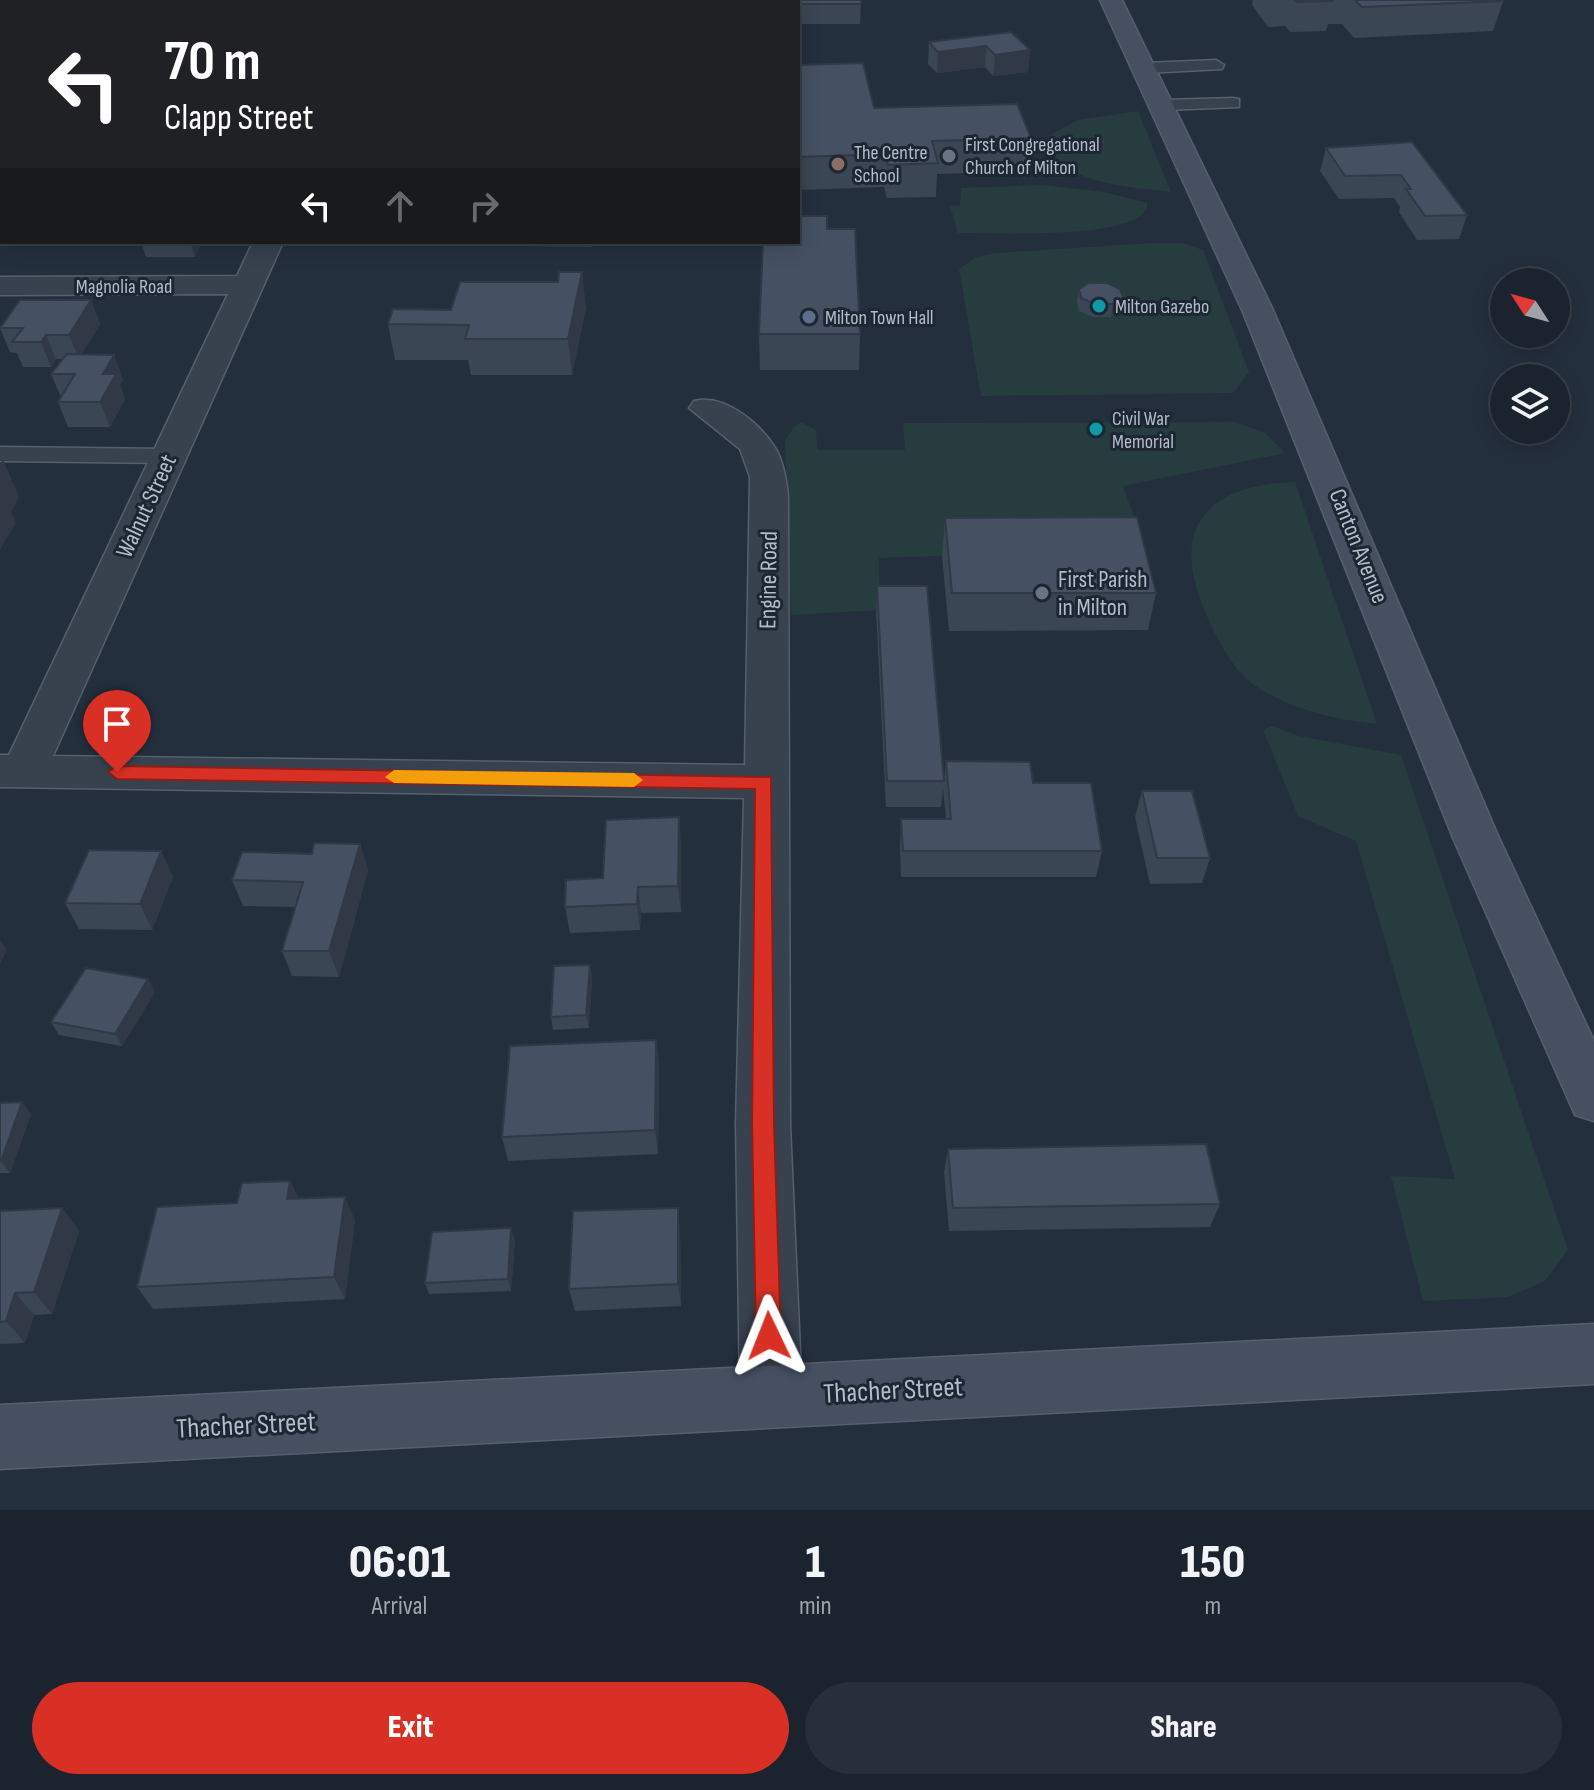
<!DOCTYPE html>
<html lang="en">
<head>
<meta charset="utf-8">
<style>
  :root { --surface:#1b232e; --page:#282f3a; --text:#f1f3f6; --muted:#a0a4aa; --line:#39404a; --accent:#d93025 }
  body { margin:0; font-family:"Sofia Sans Condensed",sans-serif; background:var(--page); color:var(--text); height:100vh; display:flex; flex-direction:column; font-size:30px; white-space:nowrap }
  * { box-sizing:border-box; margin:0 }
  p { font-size:26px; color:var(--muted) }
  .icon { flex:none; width:44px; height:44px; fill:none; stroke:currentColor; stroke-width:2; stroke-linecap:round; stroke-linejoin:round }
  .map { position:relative; height:1510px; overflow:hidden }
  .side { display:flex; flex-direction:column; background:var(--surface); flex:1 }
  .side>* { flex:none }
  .guide { position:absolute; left:0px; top:0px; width:800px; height:244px; box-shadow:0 4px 20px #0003,0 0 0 2px var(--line); background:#202124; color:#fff; overflow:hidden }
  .needle { width:52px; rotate:306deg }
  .buttons { position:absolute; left:1490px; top:268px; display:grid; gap:16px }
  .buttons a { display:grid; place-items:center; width:80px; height:80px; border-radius:50%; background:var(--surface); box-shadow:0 4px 20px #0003,0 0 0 2px var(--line); font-size:40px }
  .pin { position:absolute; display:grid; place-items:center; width:68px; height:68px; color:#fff; margin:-82px -34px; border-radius:50% 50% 50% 0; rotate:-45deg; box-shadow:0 0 8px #0007 }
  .pin .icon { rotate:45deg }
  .me { position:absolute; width:88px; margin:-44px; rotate:358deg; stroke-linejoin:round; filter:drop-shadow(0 0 6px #0008) }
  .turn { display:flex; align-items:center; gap:28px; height:168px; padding:0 32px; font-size:36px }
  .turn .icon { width:104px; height:104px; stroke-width:2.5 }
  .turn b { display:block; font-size:56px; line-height:68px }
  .lanes { display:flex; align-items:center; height:76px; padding:0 32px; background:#0003; justify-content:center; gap:40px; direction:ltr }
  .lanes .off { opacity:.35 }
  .eta { display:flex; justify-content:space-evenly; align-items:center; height:136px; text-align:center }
  .eta b { font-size:48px; font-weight:800; line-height:56px }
  .cta { display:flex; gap:16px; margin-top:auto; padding:16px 32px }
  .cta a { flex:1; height:92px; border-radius:48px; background:var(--accent); color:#fff; font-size:32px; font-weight:800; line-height:92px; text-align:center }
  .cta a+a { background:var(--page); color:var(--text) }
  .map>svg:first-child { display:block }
  .green { fill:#263c3f }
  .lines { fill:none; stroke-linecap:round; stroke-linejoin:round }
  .lane-casing { stroke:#565f6c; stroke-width:3 }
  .street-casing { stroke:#565f6c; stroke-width:3 }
  .secondary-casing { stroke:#565f6c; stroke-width:3 }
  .lane { fill:#38414e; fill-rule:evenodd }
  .street { fill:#38414e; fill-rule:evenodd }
  .secondary { fill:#465061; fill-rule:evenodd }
  .wall { fill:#3b4654 }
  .shaded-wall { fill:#303945 }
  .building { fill:#455162; stroke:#303945; stroke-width:2 }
  .route { fill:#d93025; stroke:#8d1f18; stroke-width:2 }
  .slow { fill:#f59e0b }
  .worship-dot { fill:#6b7280; stroke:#1d2633; stroke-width:3 }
  .education-dot { fill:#8d6e63; stroke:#1d2633; stroke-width:3 }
  .culture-dot { fill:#0f9aa8; stroke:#1d2633; stroke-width:3 }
  .service-dot { fill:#5c6f8a; stroke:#1d2633; stroke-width:3 }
  .labels { text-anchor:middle; stroke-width:6; stroke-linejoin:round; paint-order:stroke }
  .far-poi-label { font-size:20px; fill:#b4bcc9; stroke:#1d2633; text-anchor:start }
  .far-street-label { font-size:20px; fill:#b4bcc9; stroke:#1d2633 }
  .street-label { font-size:24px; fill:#b4bcc9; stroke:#1d2633 }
  .poi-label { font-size:24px; fill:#b4bcc9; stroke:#1d2633; text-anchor:start }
  .near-street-label { font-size:28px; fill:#b4bcc9; stroke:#1d2633 }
</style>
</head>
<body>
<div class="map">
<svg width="1594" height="1510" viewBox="0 0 1594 1510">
  <rect width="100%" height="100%" fill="#242f3e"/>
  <path class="green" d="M1138 111 1171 192C1129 186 1068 186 1046 144L1048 136 1078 120Z
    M1044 185 1103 192 1147 203V208C1135 240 991 233 958 233L950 206H960L961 188Z
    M1152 243H1183L1203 250 1249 372 1233 393 981 396 959 269 976 257 995 253Z
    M801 422 816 430 817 450H905L903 423 1235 422 1265 433 1285 453 1123 486 1140 535 1097 550 879 558 880 610 791 615 785 441 793 428Z
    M1295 482 1377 724C1336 720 1284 708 1250 682 1233 668 1218 641 1209 621 1169 535 1197 485 1295 482Z
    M1272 726 1299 736 1401 755 1568 1250 1545 1281 1508 1297 1423 1301 1391 1176 1455 1179 1356 841 1298 816 1263 730Z"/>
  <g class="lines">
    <defs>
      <path id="lane" d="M1216 60 1224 65 1222 69 1146 73 1138 68 1146 63Z
        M1233 98 1239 99V107L1165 110 1156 105 1165 100Z
        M0 447 169 449 181 456 169 463 0 461Z"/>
      <path id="street" d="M0 98H2V114H0Z
        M253 242H283L53 756 745 765 750 477 740 449 689 408 694 401C725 393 762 425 777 451 784 465 786 480 788 495L790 1124 802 1396 793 1418 771 1427 749 1418 740 1396 736 1124 744 798 0 787V755H9L228 294 0 295V277L237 276Z"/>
      <path id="secondary" d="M1100 0H1122L1273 310 1499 838 1594 1041V1121L1575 1115 1453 838 1242 310Z
        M1594 1324V1384L0 1469V1405Z"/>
    </defs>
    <use href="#lane" class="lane-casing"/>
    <use href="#street" class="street-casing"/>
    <use href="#secondary" class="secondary-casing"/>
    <use href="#lane" class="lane"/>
    <use href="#street" class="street"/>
    <use href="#secondary" class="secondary"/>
  </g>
  <path class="wall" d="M0 0H33L31 2H2V11H0Z
    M51 0H111L110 2H52Z
    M206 0H331L329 2H207Z
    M861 0 860 24H798V2Z
    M1253 0H1502L1503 1 1493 31 1354 38 1342 24H1328L1326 31 1290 32 1285 26 1268 27 1252 5Z
    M1011 32 1030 50 1028 72 993 76 985 67 937 73 928 64 929 42Z
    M0 51H2V83H0Z
    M798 65 874 108 1031 138 1027 171 937 174 936 197 887 198 884 187 798 190Z
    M1412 142 1467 215 1459 239 1417 240 1399 212 1400 207 1394 198 1339 199 1320 171 1326 148Z
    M827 229 860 334 859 370H760L759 334Z
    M144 242H202L195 257H146L142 245Z
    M529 242H592V247L529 246Z
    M1089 283 1121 311 1111 317H1093L1079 311 1077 301 1079 289Z
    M91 300 100 324 82 354 114 355 123 380 120 385 125 399 110 427H68L58 402 61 397 51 374 63 359H56L51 367H23L17 353 10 352 0 328Z
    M586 307 572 375H471L468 360H395L388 324 451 310Z
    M945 518 1156 593 1148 630 949 631 942 556Z
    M877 586 944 781 941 807H886L876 612Z
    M946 761 1033 783 1102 851 1096 877H901L900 845 901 819H946L943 788Z
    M1142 791 1210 858 1202 883 1150 884 1135 817Z
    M681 843V912L641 913 640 930 570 933 565 907 603 878Z
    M360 844 368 870 339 977 292 976 282 951 295 907 243 906 232 880 312 854Z
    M161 851 173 877 152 930 79 929 65 903Z
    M590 965 592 977 589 1028 553 1030 551 1017Z
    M148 979 155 992 122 1046 59 1035 51 1022Z
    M656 1040 659 1064 658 1154 508 1161 502 1137Z
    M22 1102 31 1114 10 1173H0V1103Z
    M948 1149 1220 1204 1210 1227 949 1231 944 1172Z
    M290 1181 299 1199 355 1220 345 1299 153 1309 137 1287 237 1203Z
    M62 1208 79 1231 52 1314 34 1315 25 1343 0 1344V1211Z
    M680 1231 681 1306 575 1311 569 1289Z
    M515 1240 511 1291 429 1294 425 1283Z"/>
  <path class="shaded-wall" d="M19 0H33L31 2H20Z
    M99 0H111L110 2H100Z
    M153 0H186L184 2H145Z
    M986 46 985 67 937 73 938 52Z
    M1030 50 1028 72 993 76 995 55Z
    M193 242H202L195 257 191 245Z
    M582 272 586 307 572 375 568 339Z
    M1123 298 1121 311 1111 317 1113 304Z
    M91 300 100 324 79 359 69 335Z
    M46 335 56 359 51 367 41 342Z
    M114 355 123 380 120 385 125 399 110 427 100 402 103 374Z
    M3 460 19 497 11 512 16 523 0 550V464Z
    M679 817 681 843V912L678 886Z
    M360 844 368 870 339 977 329 951Z
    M161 851 173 877 152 930 140 904Z
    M638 887 641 913 640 930 637 904Z
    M0 940 7 950 0 964Z
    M590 965 592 977 589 1028 586 1015Z
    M148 979 155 992 122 1046 115 1034Z
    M656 1040 659 1064 658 1154 655 1130Z
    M22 1102 31 1114 10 1173 1 1161Z
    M290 1181 302 1204 287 1199Z
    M345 1197 355 1220 345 1299 334 1277Z
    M62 1208 79 1231 52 1314 34 1292Z
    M678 1208 680 1231 681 1306 678 1284Z
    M511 1228 515 1240 511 1291 508 1279Z
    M15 1293 34 1315 25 1343 6 1321Z"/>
  <path class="building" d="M126 0H153L145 2H124Z
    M263 0H296L295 2H261Z
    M296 0H322L321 2H297Z
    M632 0H714V2H632Z
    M780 0H861V4H798V2H780Z
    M1295 0H1333V1L1297 2Z
    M1355 0H1502L1503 1 1362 7Z
    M1011 32 1030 50 995 55 986 46 938 52 929 42Z
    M0 51H2V72H0Z
    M863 63 874 108 1017 104 1031 138 932 141 938 163 888 165 885 154 798 157V65Z
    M1412 142 1467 215 1425 216 1406 189H1411L1401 175 1345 176 1326 148Z
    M798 216H827V229H855L860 334H759L763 242H798Z
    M144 242H193L191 245H142Z
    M559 272H582L568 339H465L469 325 388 324 393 309 451 310 460 282H558Z
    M1089 283H1107L1120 289 1123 298 1113 304H1095L1081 298 1079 289Z
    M20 300H91L69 335H46L41 342H12L23 328H0Z
    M67 354 114 355 103 374H116L100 402H58L75 374H51Z
    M1137 517 1156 593H952L945 518Z
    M877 586H927L944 781H887Z
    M946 761 1030 762 1033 783H1091L1102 851H903L901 819H951Z
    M1142 791H1192L1210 858H1157Z
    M679 817 678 886 638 887 637 904 565 907 566 880 603 878 606 820Z
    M314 843 360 844 329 951H282L303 882 232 880 242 852 312 854Z
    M89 850 161 851 140 904 65 903Z
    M590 965 586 1015 551 1017 554 966Z
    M86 968 148 979 115 1034 51 1022Z
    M656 1040 655 1130 502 1137 510 1046Z
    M22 1102 1 1161H0V1103Z
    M1206 1144 1220 1204 953 1208 948 1149Z
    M290 1181 287 1199 345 1197 334 1277 137 1287 157 1207 237 1203 242 1183Z
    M62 1208 34 1292 15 1293 6 1321 0 1322V1211Z
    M678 1208V1284L569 1289 573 1211Z
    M511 1228 508 1279 425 1283 432 1232Z"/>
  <path class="route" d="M117 766 771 777 774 1124 781 1336 778 1344 769 1348 760 1344 756 1336 752 1124 755 789 117 779 108 772Z"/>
  <path class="slow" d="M394 770 634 773 643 780 634 787 394 783 385 777Z"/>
  <g class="worship-dot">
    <circle cx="949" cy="156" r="8"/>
    <circle cx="1042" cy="593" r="8"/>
  </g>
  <circle class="education-dot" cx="838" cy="164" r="8"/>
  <g class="culture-dot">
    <circle cx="1099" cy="306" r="8"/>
    <circle cx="1096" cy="429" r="8"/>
  </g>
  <circle class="service-dot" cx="809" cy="317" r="8"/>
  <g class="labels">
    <g class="far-poi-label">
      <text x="965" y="151">First Congregational<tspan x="965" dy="23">Church of Milton</tspan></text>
      <text x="854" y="159">The Centre<tspan x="854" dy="23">School</tspan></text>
      <text x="1115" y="313">Milton Gazebo</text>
      <text x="825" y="324">Milton Town Hall</text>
      <text x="1112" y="425">Civil War<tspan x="1112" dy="23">Memorial</tspan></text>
    </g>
    <g class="far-street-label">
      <text x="124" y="293">Magnolia Road</text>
    </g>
    <g class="street-label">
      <text transform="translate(146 506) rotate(-65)" y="8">Walnut Street</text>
      <text transform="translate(1359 546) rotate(68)" y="8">Canton Avenue</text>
      <text transform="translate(768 580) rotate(-89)" y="8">Engine Road</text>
    </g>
    <g class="poi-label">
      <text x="1058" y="587">First Parish<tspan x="1058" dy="28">in Milton</tspan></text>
    </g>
    <g class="near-street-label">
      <text transform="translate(893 1389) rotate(-3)" y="10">Thacher Street</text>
      <text transform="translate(246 1424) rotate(-3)" y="10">Thacher Street</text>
    </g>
  </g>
</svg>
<div class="buttons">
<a><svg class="needle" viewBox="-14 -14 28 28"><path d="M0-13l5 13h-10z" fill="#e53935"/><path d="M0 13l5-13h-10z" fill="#a0a4aa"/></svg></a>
<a><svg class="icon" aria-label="layers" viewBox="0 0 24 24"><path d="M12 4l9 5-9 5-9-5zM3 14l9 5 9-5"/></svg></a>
</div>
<div class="pin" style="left:117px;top:772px;background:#d93025"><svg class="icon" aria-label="arrive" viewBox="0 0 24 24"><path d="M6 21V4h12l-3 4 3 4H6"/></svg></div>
<svg class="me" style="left:769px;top:1336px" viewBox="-20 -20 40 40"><path d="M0-17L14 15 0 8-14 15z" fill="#d93025" stroke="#fff" stroke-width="4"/></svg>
<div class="guide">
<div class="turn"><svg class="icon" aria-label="left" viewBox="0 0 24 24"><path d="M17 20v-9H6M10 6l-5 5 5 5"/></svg><div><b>70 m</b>Clapp Street</div></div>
<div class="lanes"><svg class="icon" aria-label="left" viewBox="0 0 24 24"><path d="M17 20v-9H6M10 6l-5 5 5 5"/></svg><svg class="icon off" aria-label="ahead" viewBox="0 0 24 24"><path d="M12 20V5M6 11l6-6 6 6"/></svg><svg class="icon off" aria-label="right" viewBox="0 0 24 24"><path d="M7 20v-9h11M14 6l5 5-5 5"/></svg></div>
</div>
</div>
<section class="side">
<div class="eta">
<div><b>06:01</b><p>Arrival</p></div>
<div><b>1</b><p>min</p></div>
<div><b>150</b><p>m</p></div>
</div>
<div class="cta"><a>Exit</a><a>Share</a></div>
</section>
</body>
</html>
